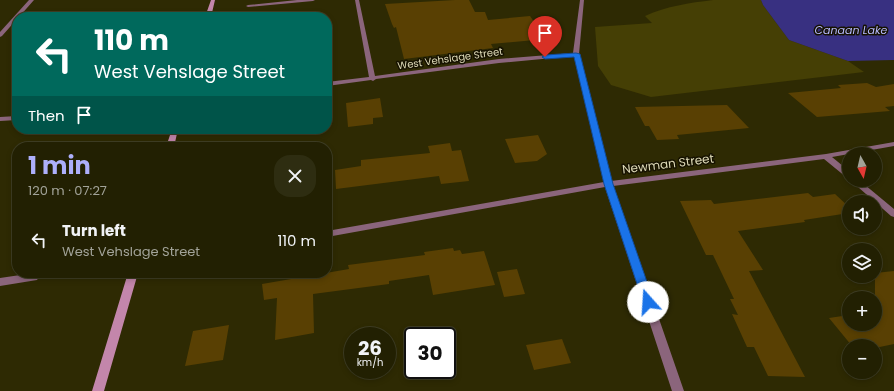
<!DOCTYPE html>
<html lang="en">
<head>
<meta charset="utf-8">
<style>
  :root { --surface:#222002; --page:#2e2d11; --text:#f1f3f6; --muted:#a2a399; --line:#3f3e24; --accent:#adaffb }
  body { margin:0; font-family:Poppins,sans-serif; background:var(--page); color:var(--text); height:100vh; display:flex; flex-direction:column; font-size:15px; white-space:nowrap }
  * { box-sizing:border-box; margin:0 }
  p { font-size:13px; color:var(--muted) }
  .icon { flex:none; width:22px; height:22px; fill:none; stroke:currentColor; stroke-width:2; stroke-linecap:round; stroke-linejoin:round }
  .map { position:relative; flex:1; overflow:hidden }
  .details { position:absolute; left:12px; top:142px; width:320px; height:136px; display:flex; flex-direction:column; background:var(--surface); border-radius:16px; box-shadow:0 2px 6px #0003,0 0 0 1px var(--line) }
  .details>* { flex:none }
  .hud { position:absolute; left:12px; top:12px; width:320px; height:122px; border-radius:16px; box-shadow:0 2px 6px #0003,0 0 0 1px var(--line); background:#00695c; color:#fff; overflow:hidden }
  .needle { width:26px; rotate:172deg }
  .controls { position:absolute; left:842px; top:147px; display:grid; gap:8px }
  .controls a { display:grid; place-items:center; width:40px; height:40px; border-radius:50%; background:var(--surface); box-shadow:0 2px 6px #0003,0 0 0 1px var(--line); font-size:20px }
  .speed { position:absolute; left:344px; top:327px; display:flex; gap:8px; font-size:20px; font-weight:700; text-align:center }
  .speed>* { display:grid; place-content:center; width:52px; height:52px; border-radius:50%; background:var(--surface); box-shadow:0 2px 6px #0003,0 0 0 1px var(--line); line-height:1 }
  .speed small { font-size:10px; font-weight:400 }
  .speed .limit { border:2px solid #111; border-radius:6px; background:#fff; color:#111 }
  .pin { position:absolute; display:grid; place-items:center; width:34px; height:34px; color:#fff; margin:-41px -17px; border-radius:50% 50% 50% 0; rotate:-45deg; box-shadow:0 0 4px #0007 }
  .pin .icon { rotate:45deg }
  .me { position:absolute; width:44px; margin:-22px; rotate:341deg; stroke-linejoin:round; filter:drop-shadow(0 0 3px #0008) }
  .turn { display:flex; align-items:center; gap:14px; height:84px; padding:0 16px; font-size:18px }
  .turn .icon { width:52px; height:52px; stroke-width:2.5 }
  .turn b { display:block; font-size:28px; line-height:34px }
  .then { display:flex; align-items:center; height:38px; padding:0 16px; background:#0003; gap:8px; font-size:15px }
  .round { display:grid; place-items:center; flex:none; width:42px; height:42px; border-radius:16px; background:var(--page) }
  .headline { display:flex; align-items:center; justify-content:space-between; height:68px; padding:0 16px }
  h1 { font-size:24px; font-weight:700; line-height:30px; color:var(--accent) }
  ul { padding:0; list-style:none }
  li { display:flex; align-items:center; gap:12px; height:60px; padding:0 16px }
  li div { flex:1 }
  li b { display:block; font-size:15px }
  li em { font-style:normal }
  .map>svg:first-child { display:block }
  .green { fill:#453f05 }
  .water { fill:#383081 }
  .building { fill:#594003 }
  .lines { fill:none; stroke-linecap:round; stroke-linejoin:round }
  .minor { fill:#8b657c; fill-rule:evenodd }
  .secondary { fill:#c386ab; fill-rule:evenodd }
  .route { fill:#1a73e8; stroke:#114b97 }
  .labels { text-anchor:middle; stroke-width:3; stroke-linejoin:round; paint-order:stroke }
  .far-street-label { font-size:10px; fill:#dedab7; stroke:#161200 }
  .far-water-label { font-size:11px; font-style:italic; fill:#b7bafe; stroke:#161200 }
  .street-label { font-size:12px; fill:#dedab7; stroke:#161200 }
</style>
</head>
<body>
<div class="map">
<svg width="894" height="391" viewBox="0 0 894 391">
  <rect width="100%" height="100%" fill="#2e2a03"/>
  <path class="green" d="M713 0H761L763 5 789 40 848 61 864 72 651 97 611 85 598 66 595 27 652 23 645 16C667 6 689 3 713 0Z"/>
  <path class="water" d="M761 0H894V60L848 61 789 40 763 5Z"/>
  <path class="building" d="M455 0H469L475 12H485L488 20 530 16 546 39 491 44 493 48 404 59 396 27 394 28 392 24 385 4Z
    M867 83 876 87 894 84V106L885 107 890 111 817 117 788 93 841 88 838 85Z
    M380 98 383 117 373 118V124L348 127 346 103Z
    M727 105 749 128 677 135 679 139 657 140 649 126H645L635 107Z
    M538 135 547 154 537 161 515 163 505 139Z
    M450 143 452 151 461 150 469 181 441 184 439 176 336 189 335 170 361 166V160L430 153 428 146Z
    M808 193 813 197 835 194 849 207V213L804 220 805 222 738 231 763 270 749 271 805 377 768 376 754 347H747L732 314 738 315 730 299H734L713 255H706L680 201 711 200 714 204Z
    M453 248 454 251 460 250 462 254 484 251 495 285 433 295 429 275 389 281V284L313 294 314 333 275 340 277 298 264 300 262 284 349 269 348 265 425 255 424 252Z
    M517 269 525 294 504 297 497 272Z
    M894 271V344L875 348V346H852L829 318 849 315V324H875V273Z
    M229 325 223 360 185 366 193 331Z
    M562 339 571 363 534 370 526 345Z"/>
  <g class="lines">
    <path class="minor" d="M29 0H34L19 17H17V19L2 36 0 37V32Z
      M297 0H315L313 1 248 7 246 6 248 5Z
      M355 0H359L375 76 499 59 573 53 580 0H584L579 54 611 181 826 154 894 142V146L832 157 849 171V178L846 177 824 159 613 186 684 391H672L605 187 327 237V231L604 182 574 56 499 63 376 79 373 81 371 80 327 86V82L369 77Z
      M159 12 161 13V14L133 17H114L117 15Z
      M17 116V120L0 121V117Z
      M850 180H859L894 209V217L891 216Z
      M34 273 37 274 39 277 37 280 0 286V278Z"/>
    <path class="secondary" d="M211 0H215L211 17H205Z
      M172 129H178L174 147H166Z
      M128 273H138L104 391H92Z"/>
  </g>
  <path class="route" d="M576 53 580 54 613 184 654 302 652 305 648 307 644 305 643 302 604 184 574 57 545 59 542 57 545 55Z"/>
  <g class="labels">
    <g class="far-street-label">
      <text transform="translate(450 58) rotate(-8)" y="4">West Vehslage Street</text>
    </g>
    <g class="far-water-label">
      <text x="851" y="34">Canaan Lake</text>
    </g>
    <g class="street-label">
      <text transform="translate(668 164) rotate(-7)" y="4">Newman Street</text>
    </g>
  </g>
</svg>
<div class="controls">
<a><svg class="needle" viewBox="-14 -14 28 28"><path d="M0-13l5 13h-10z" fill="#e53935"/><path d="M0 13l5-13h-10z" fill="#a2a399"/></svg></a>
<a><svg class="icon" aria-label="sound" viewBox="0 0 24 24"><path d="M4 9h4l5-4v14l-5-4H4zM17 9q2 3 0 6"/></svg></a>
<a><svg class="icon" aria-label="layers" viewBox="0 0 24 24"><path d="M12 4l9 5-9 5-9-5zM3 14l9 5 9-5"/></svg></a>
<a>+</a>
<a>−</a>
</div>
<div class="speed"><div>26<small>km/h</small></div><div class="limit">30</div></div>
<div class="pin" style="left:545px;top:57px;background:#d93025"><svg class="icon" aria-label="arrive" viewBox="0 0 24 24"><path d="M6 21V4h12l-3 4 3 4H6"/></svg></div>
<svg class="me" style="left:648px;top:302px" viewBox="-20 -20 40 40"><circle r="19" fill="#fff"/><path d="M0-13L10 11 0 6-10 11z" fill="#1a73e8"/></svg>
<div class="hud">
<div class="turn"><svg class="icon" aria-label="left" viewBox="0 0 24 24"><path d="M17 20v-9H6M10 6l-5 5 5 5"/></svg><div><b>110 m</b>West Vehslage Street</div></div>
<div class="then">Then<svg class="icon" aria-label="arrive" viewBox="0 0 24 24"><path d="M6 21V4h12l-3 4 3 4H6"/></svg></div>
</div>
<section class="details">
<div class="headline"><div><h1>1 min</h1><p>120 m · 07:27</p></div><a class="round"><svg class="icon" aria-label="close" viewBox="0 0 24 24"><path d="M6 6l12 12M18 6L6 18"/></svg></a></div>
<ul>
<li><svg class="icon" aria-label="left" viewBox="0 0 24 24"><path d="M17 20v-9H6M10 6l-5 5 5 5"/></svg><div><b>Turn left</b><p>West Vehslage Street</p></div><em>110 m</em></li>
</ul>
</section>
</div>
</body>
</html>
